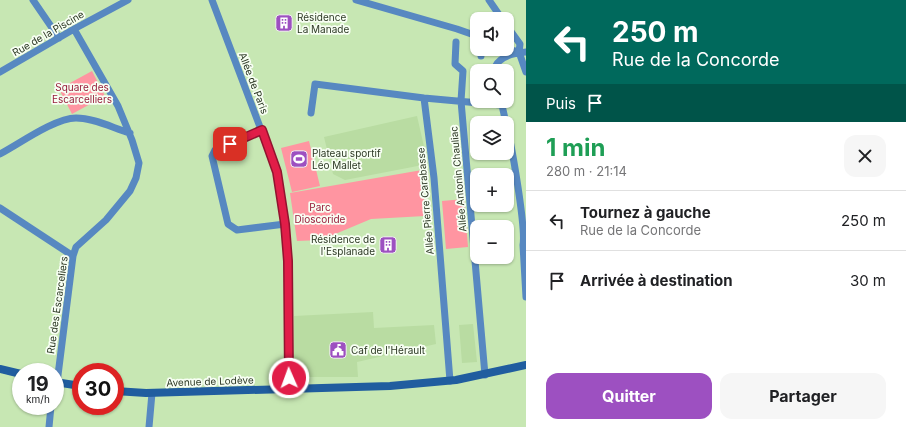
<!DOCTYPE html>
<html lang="fr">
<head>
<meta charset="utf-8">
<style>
  :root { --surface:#fff; --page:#f6f6f6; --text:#202124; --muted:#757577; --line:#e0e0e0; --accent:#9d50c1 }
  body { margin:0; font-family:Inter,sans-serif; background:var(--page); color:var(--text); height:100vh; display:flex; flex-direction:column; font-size:15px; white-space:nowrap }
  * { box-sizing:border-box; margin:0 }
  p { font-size:13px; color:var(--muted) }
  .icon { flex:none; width:22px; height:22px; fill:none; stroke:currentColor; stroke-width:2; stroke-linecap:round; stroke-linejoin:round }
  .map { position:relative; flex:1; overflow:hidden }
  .details { display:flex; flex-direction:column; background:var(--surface); width:380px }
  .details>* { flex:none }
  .hud { background:#00695c; color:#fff; overflow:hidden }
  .controls { position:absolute; left:470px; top:12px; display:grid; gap:8px }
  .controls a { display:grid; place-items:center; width:44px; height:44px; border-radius:8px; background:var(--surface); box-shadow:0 1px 3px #0004; font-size:20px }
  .speed { position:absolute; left:12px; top:363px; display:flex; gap:8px; font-size:20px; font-weight:700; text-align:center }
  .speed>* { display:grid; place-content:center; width:52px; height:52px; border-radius:50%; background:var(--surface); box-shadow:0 1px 3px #0004; line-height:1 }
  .speed small { font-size:10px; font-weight:400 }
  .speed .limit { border:6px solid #d22; background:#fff; color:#111 }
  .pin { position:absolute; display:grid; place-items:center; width:34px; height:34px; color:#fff; margin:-17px; border-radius:8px; box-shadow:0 2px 6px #0006 }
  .me { position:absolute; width:44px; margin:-22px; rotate:358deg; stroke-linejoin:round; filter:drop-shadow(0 0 3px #0008) }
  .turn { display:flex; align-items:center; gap:14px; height:84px; padding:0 20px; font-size:18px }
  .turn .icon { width:52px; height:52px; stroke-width:2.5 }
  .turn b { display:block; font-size:28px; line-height:34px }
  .then { display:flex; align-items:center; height:38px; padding:0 20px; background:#0003; gap:8px; font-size:15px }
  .round { display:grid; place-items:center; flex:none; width:42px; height:42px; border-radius:12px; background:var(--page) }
  .summary { display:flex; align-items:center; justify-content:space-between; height:68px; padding:0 20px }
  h1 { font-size:24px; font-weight:700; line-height:30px; color:#1e9e55 }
  .primary-button { display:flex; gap:8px; margin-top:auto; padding:8px 20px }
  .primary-button a { flex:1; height:46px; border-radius:12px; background:var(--accent); color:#fff; font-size:16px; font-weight:700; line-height:46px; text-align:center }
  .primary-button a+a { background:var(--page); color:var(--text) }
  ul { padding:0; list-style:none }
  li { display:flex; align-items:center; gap:12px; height:60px; padding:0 20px; border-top:1px solid var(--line) }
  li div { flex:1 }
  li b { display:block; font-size:15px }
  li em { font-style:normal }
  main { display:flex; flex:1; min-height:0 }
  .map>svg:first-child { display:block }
  .built { fill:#b9dca2 }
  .green { fill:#ff95a1 }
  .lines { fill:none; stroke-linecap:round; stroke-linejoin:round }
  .street { stroke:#5788c1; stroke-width:7 }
  .secondary { stroke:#205d9f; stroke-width:8 }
  .route-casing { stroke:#92132f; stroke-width:10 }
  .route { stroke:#e11d48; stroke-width:7 }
  .labels { text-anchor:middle; stroke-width:3.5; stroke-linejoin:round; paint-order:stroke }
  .poi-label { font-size:10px; fill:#2d3925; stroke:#f8fff4; text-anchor:start }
  .street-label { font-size:10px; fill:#2d3925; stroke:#f8fff4 }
  .park-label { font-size:10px; fill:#981e3b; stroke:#f8fff4 }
</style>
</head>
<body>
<main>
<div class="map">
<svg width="526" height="427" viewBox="0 0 526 427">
  <rect width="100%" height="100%" fill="#c7e7b3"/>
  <path class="built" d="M417 116 428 164 345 180 333 174 324 137Z
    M373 312 374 328 434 325 436 344 357 362 358 377H294V316Z
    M473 324 477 362 462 363 459 325Z"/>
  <path class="green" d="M92 71 105 96 72 114 59 89Z
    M309 141 320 186 292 192 281 148Z
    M422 170 425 216 371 219 321 240 297 241 290 193Z
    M464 199 468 247 446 249 442 201Z"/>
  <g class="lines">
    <path class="street" d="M33 0 59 38
      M212 0 277 172 283 211 288 261 290 389
      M356 0 457 29 477 36
      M489 0 502 19
      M507 26 520 44 519 52 526 72
      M456 42 455 64 463 71 461 101 485 375
      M507 49 519 52
      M481 56V49
      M494 71C496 57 514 53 526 52
      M0 72 74 29 128 0
      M424 98 434 178 450 381
      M501 101 506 123
      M311 113 315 84 424 98 501 105
      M507 127C512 147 526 228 523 245L526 297
      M262 130 215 150 212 156 228 224 237 230 285 224
      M0 154C19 144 55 118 76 118 94 118 113 128 130 133
      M0 208 73 256
      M55 386 57 383 73 256 76 247 106 220 130 191 136 178 139 163 132 140 118 106 74 29
      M49 427 51 406
      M149 427 152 393"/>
    <path class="secondary" d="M0 369 21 374
      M55 382 81 386
      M115 391 146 393 390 386 456 380 526 365"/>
  </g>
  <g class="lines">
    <defs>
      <path id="route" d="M230 144 262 130 277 172 285 224 288 261 289 378"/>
    </defs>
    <use href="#route" class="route-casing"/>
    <use href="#route" class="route"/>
  </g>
  <defs>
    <symbol id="building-square" viewBox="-11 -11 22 22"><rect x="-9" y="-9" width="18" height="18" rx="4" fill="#9d50c1" stroke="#f8fff4"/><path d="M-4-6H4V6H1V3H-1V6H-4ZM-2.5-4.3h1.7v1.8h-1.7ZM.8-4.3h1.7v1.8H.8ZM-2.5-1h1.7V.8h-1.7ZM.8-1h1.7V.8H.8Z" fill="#fff"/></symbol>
    <symbol id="stadium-square" viewBox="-11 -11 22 22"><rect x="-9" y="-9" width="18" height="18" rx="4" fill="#9d50c1" stroke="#f8fff4"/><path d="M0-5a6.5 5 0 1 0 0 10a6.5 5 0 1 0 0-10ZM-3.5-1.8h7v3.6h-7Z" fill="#fff"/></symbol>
    <symbol id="civic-square" viewBox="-11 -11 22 22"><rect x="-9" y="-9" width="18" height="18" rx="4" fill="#9d50c1" stroke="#f8fff4"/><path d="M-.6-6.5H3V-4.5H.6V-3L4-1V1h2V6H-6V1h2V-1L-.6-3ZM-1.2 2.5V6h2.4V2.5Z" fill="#fff"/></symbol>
  </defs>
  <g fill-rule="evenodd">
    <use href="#building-square" x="274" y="13" width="20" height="20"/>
    <use href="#stadium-square" x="289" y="149" width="20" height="20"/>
    <use href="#building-square" x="378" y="235" width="20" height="20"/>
    <use href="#civic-square" x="328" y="340" width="20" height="20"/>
  </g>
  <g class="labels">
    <g class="poi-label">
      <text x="297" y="21">Résidence<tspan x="297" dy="12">La Manade</tspan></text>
      <text x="312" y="157">Plateau sportif<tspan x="312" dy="12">Léo Mallet</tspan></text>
      <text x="375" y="243" text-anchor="end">Résidence de<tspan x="375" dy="12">l'Esplanade</tspan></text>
      <text x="351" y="354">Caf de l'Hérault</text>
    </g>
    <g class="street-label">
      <text transform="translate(48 33) rotate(-30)" y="4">Rue de la Piscine</text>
      <text transform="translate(254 83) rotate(69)" y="4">Allée de Paris</text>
      <text transform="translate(458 179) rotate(-95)" y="4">Allée Antonin Chauliac</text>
      <text transform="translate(425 201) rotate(-95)" y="4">Allée Pierre Carabasse</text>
      <text transform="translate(57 305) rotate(-82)" y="4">Rue des Escarceliers</text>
      <text transform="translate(210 381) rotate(-2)" y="4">Avenue de Lodève</text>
    </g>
    <g class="park-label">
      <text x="82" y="91">Square des<tspan x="82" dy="12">Escarcelliers</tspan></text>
      <text x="320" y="211">Parc<tspan x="320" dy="12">Dioscoride</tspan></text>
    </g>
  </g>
</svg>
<div class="controls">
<a><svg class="icon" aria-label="sound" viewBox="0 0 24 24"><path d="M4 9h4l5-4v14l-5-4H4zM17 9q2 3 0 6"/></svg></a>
<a><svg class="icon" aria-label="search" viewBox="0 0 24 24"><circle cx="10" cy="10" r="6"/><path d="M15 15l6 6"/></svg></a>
<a><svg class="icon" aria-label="layers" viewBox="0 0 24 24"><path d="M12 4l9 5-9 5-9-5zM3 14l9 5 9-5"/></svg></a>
<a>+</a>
<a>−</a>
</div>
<div class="speed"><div>19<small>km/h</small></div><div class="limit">30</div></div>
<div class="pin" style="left:230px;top:144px;background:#d93025"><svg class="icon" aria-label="arrive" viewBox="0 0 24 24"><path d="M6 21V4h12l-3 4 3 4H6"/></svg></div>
<svg class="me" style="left:289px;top:378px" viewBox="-20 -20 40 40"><circle r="17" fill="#e11d48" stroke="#fff" stroke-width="3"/><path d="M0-11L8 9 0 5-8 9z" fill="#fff"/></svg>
</div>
<section class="details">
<div class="hud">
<div class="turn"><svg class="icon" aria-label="left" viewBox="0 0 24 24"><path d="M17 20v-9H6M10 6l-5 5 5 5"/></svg><div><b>250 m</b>Rue de la Concorde</div></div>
<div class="then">Puis<svg class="icon" aria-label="arrive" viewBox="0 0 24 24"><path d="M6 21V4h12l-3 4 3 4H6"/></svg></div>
</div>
<div class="summary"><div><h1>1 min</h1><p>280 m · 21:14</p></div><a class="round"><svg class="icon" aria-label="close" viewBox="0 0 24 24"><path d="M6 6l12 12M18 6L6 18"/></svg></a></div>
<ul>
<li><svg class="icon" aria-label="left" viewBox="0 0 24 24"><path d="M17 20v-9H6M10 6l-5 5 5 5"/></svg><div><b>Tournez à gauche</b><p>Rue de la Concorde</p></div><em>250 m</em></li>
<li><svg class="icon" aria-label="arrive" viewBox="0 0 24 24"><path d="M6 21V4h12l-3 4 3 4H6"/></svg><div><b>Arrivée à destination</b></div><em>30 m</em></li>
</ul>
<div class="primary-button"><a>Quitter</a><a>Partager</a></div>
</section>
</main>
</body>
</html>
